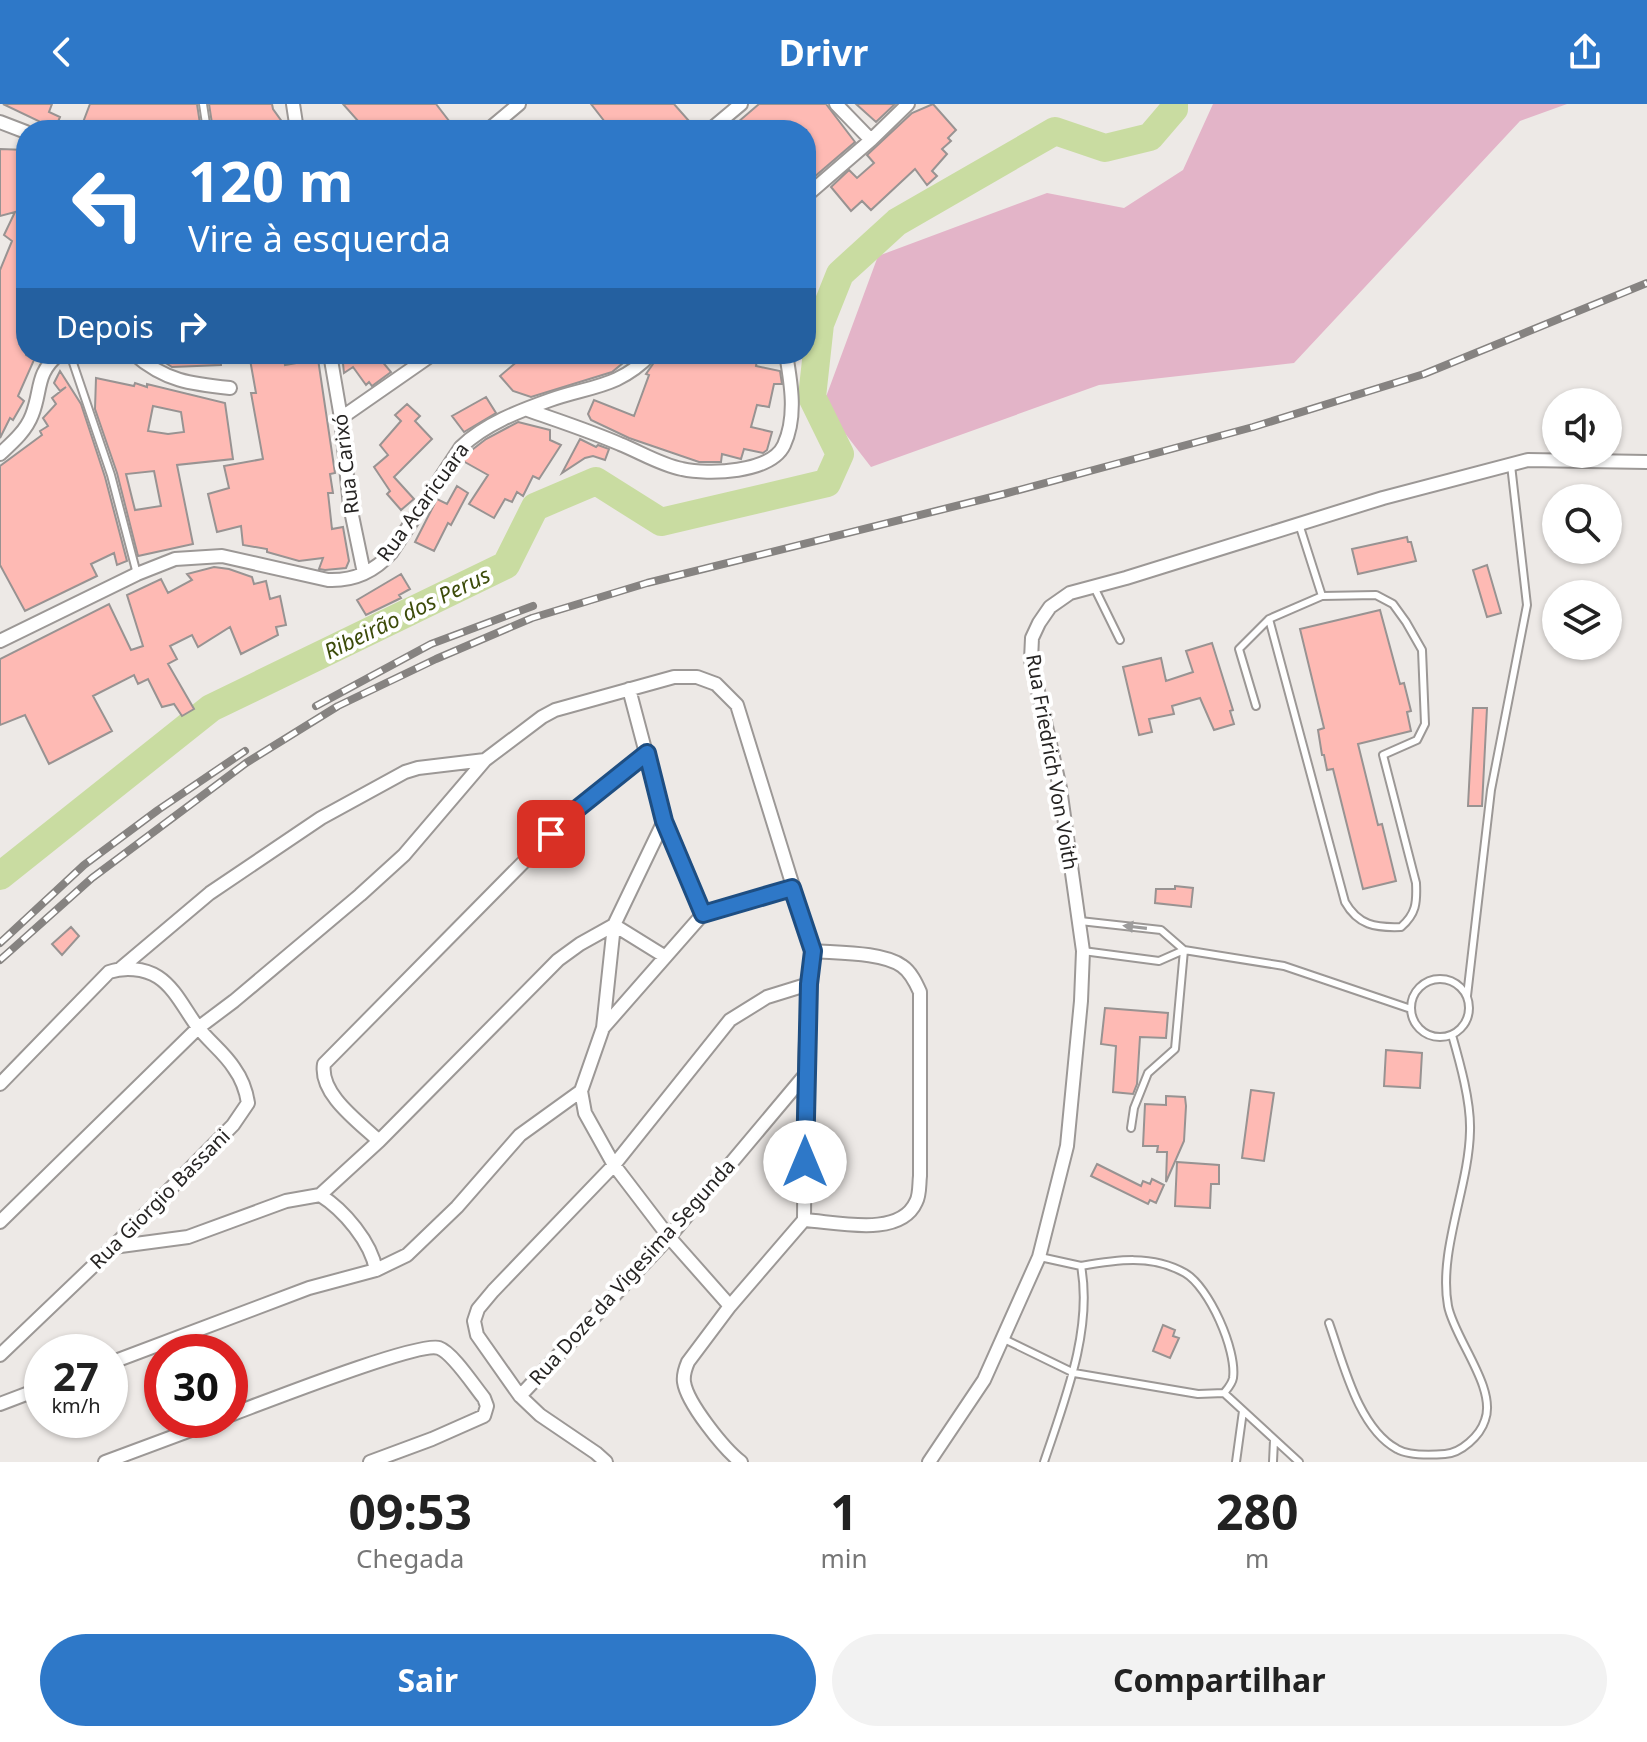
<!DOCTYPE html>
<html lang="pt">
<head>
<meta charset="utf-8">
<style>
  :root { --surface:#fff; --page:#f2f2f2; --text:#222; --muted:#767676; --accent:#2e78c8 }
  body { margin:0; font-family:"Noto Sans",sans-serif; background:var(--page); color:var(--text); height:100vh; display:flex; flex-direction:column; font-size:30px; white-space:nowrap }
  * { box-sizing:border-box; margin:0 }
  p { font-size:26px; color:var(--muted) }
  .icon { flex:none; width:44px; height:44px; fill:none; stroke:currentColor; stroke-width:2; stroke-linecap:round; stroke-linejoin:round }
  .map { position:relative; height:1358px; overflow:hidden }
  .details { display:flex; flex-direction:column; background:var(--surface); flex:1 }
  .details>* { flex:none }
  .top-card { position:absolute; left:16px; top:16px; width:800px; height:244px; border-radius:32px; box-shadow:0 2px 6px #0004; background:#2e78c8; color:#fff; overflow:hidden }
  .fabs { position:absolute; left:1542px; top:284px; display:grid; gap:16px }
  .fabs a { display:grid; place-items:center; width:80px; height:80px; border-radius:50%; background:var(--surface); box-shadow:0 2px 6px #0004; font-size:40px }
  .speed { position:absolute; left:24px; top:1230px; display:flex; gap:16px; font-size:40px; font-weight:700; text-align:center }
  .speed>* { display:grid; place-content:center; width:104px; height:104px; border-radius:50%; background:var(--surface); box-shadow:0 2px 6px #0004; line-height:1 }
  .speed small { font-size:20px; font-weight:400 }
  .speed .limit { border:12px solid #d22; background:#fff; color:#111 }
  .pin { position:absolute; display:grid; place-items:center; width:68px; height:68px; color:#fff; margin:-34px; border-radius:16px; box-shadow:0 4px 12px #0006 }
  .me { position:absolute; width:88px; margin:-44px; rotate:0deg; stroke-linejoin:round; filter:drop-shadow(0 0 6px #0008) }
  .turn { display:flex; align-items:center; gap:28px; height:168px; padding:0 40px; font-size:36px }
  .turn .icon { width:104px; height:104px; stroke-width:2.5 }
  .turn b { display:block; font-size:56px; line-height:68px }
  .then { display:flex; align-items:center; height:76px; padding:0 40px; background:#0003; gap:16px; font-size:30px }
  .eta { display:flex; justify-content:space-evenly; align-items:center; height:136px; text-align:center }
  .eta b { font-size:48px; font-weight:700; line-height:56px }
  .primary-button { display:flex; gap:16px; margin-top:auto; padding:16px 40px }
  .primary-button a { flex:1; height:92px; border-radius:48px; background:var(--accent); color:#fff; font-size:32px; font-weight:700; line-height:92px; text-align:center }
  .primary-button a+a { background:var(--page); color:var(--text) }
  header { display:flex; justify-content:space-between; align-items:center; height:104px; padding:0 40px; background:var(--accent); color:#fff; font-size:36px; font-weight:700 }
  .map>svg:first-child { display:block }
  .green { fill:#e3b4c8 }
  .lines { fill:none; stroke-linecap:round; stroke-linejoin:round }
  .river { stroke:#c9dca1; stroke-width:28 }
  .building { fill:#febab4; stroke:#989392; stroke-width:2; fill-rule:evenodd }
  .lane-casing { stroke:#9c9896; stroke-width:10 }
  .street-casing { stroke:#9c9896; stroke-width:16 }
  .lane { stroke:#fff; stroke-width:6 }
  .street { stroke:#fff; stroke-width:12 }
  .rail-casing { stroke:#868381; stroke-width:8 }
  .rail { stroke:#fff; stroke-width:5; stroke-dasharray:15; stroke-linecap:butt }
  .oneway { fill:#9d9c9c }
  .route-casing { stroke:#1e4e82; stroke-width:20 }
  .route { stroke:#2e78c8; stroke-width:14 }
  .labels { text-anchor:middle; stroke-width:8; stroke-linejoin:round; paint-order:stroke }
  .street-label { font-size:20px; fill:#262423; stroke:#fff }
  .water-label { font-size:22px; font-style:italic; fill:#3c4b0a; stroke:#fff }
</style>
</head>
<body>
<header><svg class="icon" aria-label="back" viewBox="0 0 24 24"><path d="M15 5l-7 7 7 7"/></svg>Drivr<svg class="icon" aria-label="share" viewBox="0 0 24 24"><path d="M12 15V3M7 8l5-5 5 5M5 13v7h14v-7"/></svg></header>
<div class="map">
<svg width="1647" height="1358" viewBox="0 0 1647 1358">
  <rect width="100%" height="100%" fill="#ede9e6"/>
  <path class="green" d="M1213 0H1567L1520 17 1294 259 1099 281 871 363 823 301 878 152 1047 89 1124 104 1183 66Z"/>
  <g class="lines">
    <path class="river" d="M0 772 211 604 506 461 535 403 596 377 661 418 827 379 840 350 812 293 820 220 840 170 897 118 1055 27 1105 44 1150 33 1174 5V0"/>
  </g>
  <path class="building" d="M3 0H52L49 8 60 13 55 25Z
    M90 0H197L201 26H93L82 21Z
    M209 0H272L273 5 288 26H213Z
    M343 0H436L456 26H366Z
    M591 0H674L697 26H596L605 18Z
    M759 0H826L855 38 806 80V26H745L738 18Z
    M856 0H895L876 18Z
    M933 0 956 26 948 34 951 37 942 45 947 50 932 67 937 72 927 81 915 65 871 106 862 97 851 107 831 83 849 66 857 74 874 59 867 51 912 9Z
    M0 45 26 46V135L17 155 26 175V251L34 256 18 292 24 297 13 316 10 314 0 334V166L12 137 4 131 15 108 0 112Z
    M152 250H220L221 261 172 263Z
    M249 250H283L285 261 318 255 335 369 330 370 333 389H328L332 425 343 423 349 457 346 464 325 466 319 465 323 454 299 457 267 448V445L243 441 241 422 217 428 208 390 229 384 224 362 263 355 251 289H256Z
    M342 250H376L391 268 372 282 369 278 366 281 353 263 344 269Z
    M526 250H634L612 268 531 293 513 287 500 272Z
    M660 250H758L756 262 780 267 782 280H774L769 303 757 301 751 323 772 328 767 346 763 349 744 345 741 355 722 350 721 358H699L629 334 591 316 588 310 594 296 634 312 649 271 646 270Z
    M60 267 81 300 105 373 127 457 117 461 114 449 91 460 97 472 25 507 0 461V362L42 331 40 327 48 322 43 314 56 300 52 294 66 283 60 287 54 279Z
    M96 274 134 282 135 279 147 283V280L225 299 233 355 177 361 193 440 138 452 117 369 95 305ZM153 302 181 308 184 328 168 330 148 327ZM154 367 161 402 135 406 126 370Z
    M486 293 496 309 464 328 452 312Z
    M407 300 420 312 415 317 432 335 394 373 414 395 401 406 387 390 390 387 374 363 388 351 380 341 401 317 395 311Z
    M518 318 550 326V336L561 341 539 375 533 372 523 392 517 388 512 398 505 395 494 414 469 400 488 371 463 357 468 349 486 335Z
    M580 335 596 343 598 341 609 345 605 356 593 352 585 354 562 369Z
    M457 382 468 389 451 421 448 419 434 447 415 438 437 395 447 400Z
    M1407 433 1408 438H1411L1416 457 1358 470 1352 445Z
    M1487 461 1501 509 1487 513 1473 466Z
    M214 463 229 465 252 473 254 480 266 477 270 495 280 492 286 521 276 523 278 531 241 550 230 523 198 543 192 531 170 542 177 555 168 560 194 605 182 612 174 600 162 603 148 575 138 580 134 571 93 592 112 627 49 660 25 611 0 621V555L109 500 131 546 143 542 127 491 161 475 168 489 192 476 187 470Z
    M401 470 410 485 399 491 401 494 366 511 357 496Z
    M1380 506 1400 580 1404 579 1411 607 1407 608 1411 627 1358 640 1378 721 1382 720 1396 777 1363 785 1333 665 1327 666 1324 651H1322L1318 626 1324 624 1300 525Z
    M1212 539 1233 606 1230 607 1234 620 1214 626 1200 594 1172 602 1174 610 1149 615 1152 628 1139 631 1123 563 1161 554 1166 577 1193 568 1186 547Z
    M1473 604H1487L1482 702H1468Z
    M1175 782 1193 784 1191 803 1155 799 1156 785H1175Z
    M71 823 79 832 62 851 52 840Z
    M1105 904 1168 909 1166 934 1140 933 1137 980 1133 990 1113 988 1116 942 1101 940Z
    M1386 946 1422 949 1420 984 1384 982Z
    M1251 986 1274 989 1264 1057 1242 1054Z
    M1166 992 1185 993 1186 1002 1184 1037 1166 1078 1167 1048H1157L1158 1042H1143L1145 1000 1166 1001Z
    M1177 1058 1219 1061V1080H1211L1210 1104 1175 1102Z
    M1097 1060 1141 1082 1143 1077 1150 1080 1152 1075 1164 1081 1156 1099 1150 1096 1148 1100 1091 1072Z
    M1163 1221 1175 1226 1173 1232 1179 1234 1170 1254 1153 1247Z"/>
  <g class="lines">
    <defs>
      <path id="lane" d="M203 0 207 26
        M70 250 111 371 137 470
        M1299 420 1322 492
        M1094 483 1120 536
        M1256 602 1239 545 1269 515 1322 492 1376 491 1393 500 1406 518 1422 546 1425 620 1417 636 1383 651 1416 779C1417 799 1416 810 1401 823 1375 824 1358 821 1345 798L1269 515
        M1080 817 1161 826 1184 846
        M1083 847 1159 857 1184 846 1284 862 1411 905
        M1411 904a29 29 0 1 1 58 0a29 29 0 1 1-58 0Z
        M1467 892 1491 686 1527 501 1511 361
        M1131 1024 1134 1004 1148 969 1175 945 1184 846
        M1040 1153 1081 1162C1093 1226 1064 1298 1044 1358
        M1329 1219C1343 1258 1358 1324 1397 1345 1409 1352 1431 1351 1445 1350 1461 1349 1480 1332 1485 1316 1497 1284 1454 1234 1448 1202 1438 1147 1469 1083 1470 1027 1471 998 1460 959 1452 931
        M1002 1234 1074 1269 1198 1290 1224 1289C1228 1284 1232 1280 1233 1274 1237 1246 1209 1183 1185 1169 1152 1150 1116 1156 1081 1162
        M1224 1289 1299 1358
        M1236 1358 1243 1307
        M1273 1358 1274 1336"/>
      <path id="street" d="M293 0 297 26
        M836 0 871 36
        M0 18 26 28
        M488 26 519 0
        M710 26 741 0
        M806 92 871 36 908 0
        M134 250C165 277 191 280 230 284
        M330 250 341 314 350 402 364 469
        M528 306C559 317 590 327 620 340 640 348 661 361 682 365 708 371 771 369 784 341 797 313 791 279 786 250
        M341 314 433 250
        M0 350C12 339 26 327 32 311 42 286 35 270 59 250
        M0 537 137 470 175 455 222 452 328 476C352 477 374 468 391 449L461 343C485 320 519 307 550 296 589 282 619 284 651 250
        M629 585 664 717 703 810
        M664 717 614 821 603 924 581 987 585 1009 614 1061 669 1133 730 1202
        M121 864 210 789 321 714 405 668 418 664 485 656
        M603 924 703 810 792 784
        M0 980 109 868C124 863 144 864 158 873 175 884 185 906 197 922 208 937 224 948 234 964 242 975 246 986 248 999L233 1021 113 1143 0 1251
        M379 1037C359 1018 319 990 324 960L572 709 647 649
        M320 1091 379 1037 558 856 580 840 614 821 664 852
        M804 1116C837 1118 900 1134 916 1098 920 1091 919 1080 920 1072V888C916 879 911 868 902 862 883 848 837 849 813 847
        M0 1118 198 924 234 897 360 791 404 751 485 656 542 613 555 606 674 573H697L716 580 737 601 813 847C802 936 805 1027 804 1116L730 1202 688 1258C685 1265 683 1271 684 1278 687 1299 724 1345 741 1358
        M376 1166 407 1151 457 1103 520 1031 581 987
        M110 1259 309 1184 376 1166C371 1138 344 1106 320 1091L286 1097 188 1133 113 1143
        M520 1292 669 1133 805 971
        M0 1300 42 1284
        M230 1311C260 1300 419 1237 439 1244 453 1249 474 1282 484 1294L487 1302 484 1312 432 1335 370 1358
        M105 1358 218 1316
        M606 1358 596 1349 540 1311 520 1292 477 1231 474 1217 478 1205 493 1187 614 1061 730 916 767 893 809 880
        M929 1358 984 1276 1039 1153 1067 1042 1081 897 1083 847 1060 684 1031 556 1032 534 1039 519 1050 503 1070 489 1126 474 1383 394 1528 356 1647 358"/>
    </defs>
    <use href="#lane" class="lane-casing"/>
    <use href="#street" class="street-casing"/>
    <use href="#lane" class="lane"/>
    <use href="#street" class="street"/>
    <defs>
      <path id="rail" d="M316 602 431 540 533 502
        M0 839 84 761 158 706 245 647
        M0 856 92 774 246 659 338 602 436 555 532 514 647 479 1004 390 1253 323 1424 270 1647 179"/>
    </defs>
    <use href="#rail" class="rail-casing"/>
    <use href="#rail" class="rail"/>
  </g>
  <defs><path id="oneway-solid" d="M-6-.8H1V-3.2L6.5 0L1 3.2V.8H-6Z" transform="scale(2)"/></defs>
  <use class="oneway" href="#oneway-solid" transform="translate(1135 823) rotate(-173)"/>
  <g class="lines">
    <defs>
      <path id="route" d="M551 730 572 709 647 649 664 717 703 810 792 784 813 847 809 880 805 1058"/>
    </defs>
    <use href="#route" class="route-casing"/>
    <use href="#route" class="route"/>
  </g>
  <g class="labels">
    <g class="street-label">
      <text transform="translate(346 360) rotate(-97)" y="7">Rua Carixó</text>
      <text transform="translate(423 398) rotate(-54)" y="7">Rua Acaricuara</text>
      <text transform="translate(1052 658) rotate(80)" y="7">Rua Friedrich Von Voith</text>
      <text transform="translate(160 1095) rotate(-45)" y="7">Rua Giorgio Bassani</text>
      <text transform="translate(632 1168) rotate(-48)" y="7">Rua Doze da Vigesima Segunda</text>
    </g>
    <g class="water-label">
      <text transform="translate(407 509) rotate(-26)" y="8">Ribeirão dos Perus</text>
    </g>
  </g>
</svg>
<div class="fabs">
<a><svg class="icon" aria-label="sound" viewBox="0 0 24 24"><path d="M4 9h4l5-4v14l-5-4H4zM17 9q2 3 0 6"/></svg></a>
<a><svg class="icon" aria-label="search" viewBox="0 0 24 24"><circle cx="10" cy="10" r="6"/><path d="M15 15l6 6"/></svg></a>
<a><svg class="icon" aria-label="layers" viewBox="0 0 24 24"><path d="M12 4l9 5-9 5-9-5zM3 14l9 5 9-5"/></svg></a>
</div>
<div class="speed"><div>27<small>km/h</small></div><div class="limit">30</div></div>
<div class="pin" style="left:551px;top:730px;background:#d93025"><svg class="icon" aria-label="arrive" viewBox="0 0 24 24"><path d="M6 21V4h12l-3 4 3 4H6"/></svg></div>
<svg class="me" style="left:805px;top:1058px" viewBox="-20 -20 40 40"><circle r="19" fill="#fff"/><path d="M0-13L10 11 0 6-10 11z" fill="#2e78c8"/></svg>
<div class="top-card">
<div class="turn"><svg class="icon" aria-label="left" viewBox="0 0 24 24"><path d="M17 20v-9H6M10 6l-5 5 5 5"/></svg><div><b>120 m</b>Vire à esquerda</div></div>
<div class="then">Depois<svg class="icon" aria-label="right" viewBox="0 0 24 24"><path d="M7 20v-9h11M14 6l5 5-5 5"/></svg></div>
</div>
</div>
<section class="details">
<div class="eta">
<div><b>09:53</b><p>Chegada</p></div>
<div><b>1</b><p>min</p></div>
<div><b>280</b><p>m</p></div>
</div>
<div class="primary-button"><a>Sair</a><a>Compartilhar</a></div>
</section>
</body>
</html>
